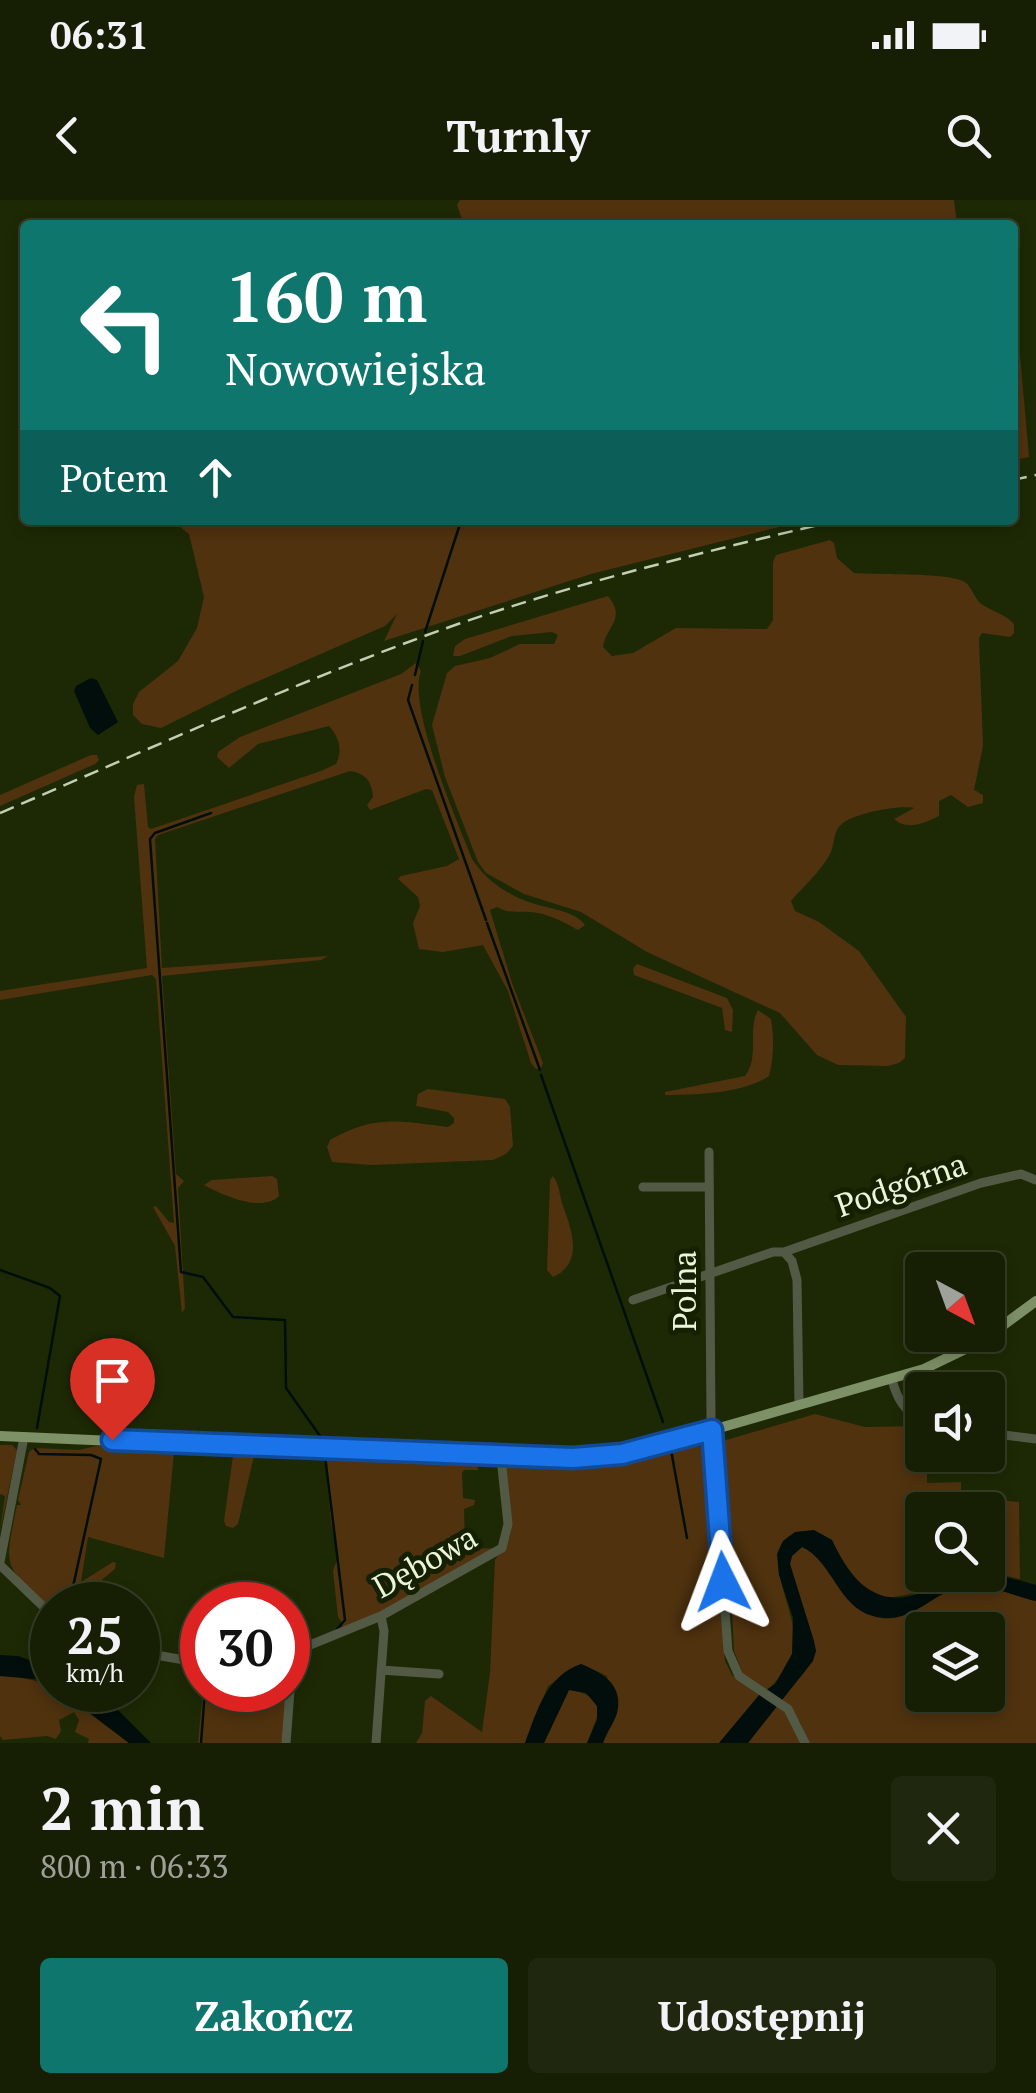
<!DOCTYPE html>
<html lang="pl">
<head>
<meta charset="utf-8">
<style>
  :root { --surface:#161f04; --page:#1f270e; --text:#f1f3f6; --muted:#9ea29a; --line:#353d26; --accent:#0f766e }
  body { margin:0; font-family:"PT Serif",serif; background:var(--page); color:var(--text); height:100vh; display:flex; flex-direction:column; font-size:38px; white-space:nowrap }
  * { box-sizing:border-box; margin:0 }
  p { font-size:32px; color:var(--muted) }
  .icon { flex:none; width:55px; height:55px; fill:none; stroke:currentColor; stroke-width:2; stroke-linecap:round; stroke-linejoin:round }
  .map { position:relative; height:1543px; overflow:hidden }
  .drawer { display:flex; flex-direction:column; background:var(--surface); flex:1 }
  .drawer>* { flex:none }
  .banner { position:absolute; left:20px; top:20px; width:998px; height:305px; border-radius:10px; box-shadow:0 5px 15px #0003,0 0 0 2px var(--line); background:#0f766e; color:#fff; overflow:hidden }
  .needle { width:65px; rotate:139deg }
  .fabs { position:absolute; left:905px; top:1052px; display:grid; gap:20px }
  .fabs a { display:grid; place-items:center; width:100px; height:100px; border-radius:10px; background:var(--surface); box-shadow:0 5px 15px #0003,0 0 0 2px var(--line); font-size:50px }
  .speed { position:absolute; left:30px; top:1382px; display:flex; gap:20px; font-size:50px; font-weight:700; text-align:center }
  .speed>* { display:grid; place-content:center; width:130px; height:130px; border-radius:50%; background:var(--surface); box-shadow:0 5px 15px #0003,0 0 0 2px var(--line); line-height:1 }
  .speed small { font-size:25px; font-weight:400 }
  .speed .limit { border:15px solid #d22; background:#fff; color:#111 }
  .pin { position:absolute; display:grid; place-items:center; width:85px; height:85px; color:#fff; margin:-102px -42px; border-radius:50% 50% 50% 0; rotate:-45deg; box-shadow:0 0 10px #0007 }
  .pin .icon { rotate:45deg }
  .me { position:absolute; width:110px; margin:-55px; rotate:357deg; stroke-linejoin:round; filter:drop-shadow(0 0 8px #0008) }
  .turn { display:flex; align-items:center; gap:35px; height:210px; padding:0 40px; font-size:45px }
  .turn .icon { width:130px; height:130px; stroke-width:2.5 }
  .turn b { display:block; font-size:70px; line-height:85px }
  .then { display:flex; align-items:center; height:95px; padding:0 40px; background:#0003; gap:20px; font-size:38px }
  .round { display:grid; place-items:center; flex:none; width:105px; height:105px; border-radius:10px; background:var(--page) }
  .summary { display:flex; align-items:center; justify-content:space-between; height:170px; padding:0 40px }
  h1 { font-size:60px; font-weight:700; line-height:75px }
  .cta { display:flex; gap:20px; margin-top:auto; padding:20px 40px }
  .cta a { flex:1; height:115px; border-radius:10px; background:var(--accent); color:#fff; font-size:40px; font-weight:700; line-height:115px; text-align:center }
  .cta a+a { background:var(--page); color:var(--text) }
  .status { display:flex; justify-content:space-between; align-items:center; height:70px; padding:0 50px; background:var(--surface); direction:ltr }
  .status svg { height:28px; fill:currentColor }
  header { display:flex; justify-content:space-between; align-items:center; height:130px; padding:0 40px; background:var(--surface); font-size:45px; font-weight:700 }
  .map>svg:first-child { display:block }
  .green { fill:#50320e; fill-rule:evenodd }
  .water { fill:#020e0c }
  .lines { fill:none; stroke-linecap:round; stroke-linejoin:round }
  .stream { stroke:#020e0c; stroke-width:2.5 }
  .minor { stroke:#525a46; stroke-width:9 }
  .major { stroke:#7e9066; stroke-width:10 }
  .rail { stroke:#c3ceb2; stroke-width:2.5; stroke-dasharray:15 8; stroke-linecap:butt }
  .route-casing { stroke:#114b97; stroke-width:25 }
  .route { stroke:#1a73e8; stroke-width:18 }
  .labels { text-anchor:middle; stroke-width:10; stroke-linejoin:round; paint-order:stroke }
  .street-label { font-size:32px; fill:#eaf5db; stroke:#142000 }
</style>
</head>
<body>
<div class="status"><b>06:31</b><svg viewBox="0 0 49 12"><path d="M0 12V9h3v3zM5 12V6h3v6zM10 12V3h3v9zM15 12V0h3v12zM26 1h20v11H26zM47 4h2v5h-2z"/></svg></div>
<header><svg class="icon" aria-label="back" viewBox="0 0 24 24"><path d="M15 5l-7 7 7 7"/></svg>Turnly<svg class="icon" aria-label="search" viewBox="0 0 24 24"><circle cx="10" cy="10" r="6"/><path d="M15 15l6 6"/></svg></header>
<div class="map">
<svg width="1036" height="1543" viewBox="0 0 1036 1543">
  <rect width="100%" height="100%" fill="#1d2905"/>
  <path class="green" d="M460 0H954L957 25H464L457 5Z
    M1012 64 1029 257 1015 260 1012 234Z
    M171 320H439L440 323 444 320H807L591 374 384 441 397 414 385 426 240 489 161 528 142 524 133 515V504L139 492 178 461 197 428 204 397 189 334Z
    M830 340 834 343 837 358 854 373C874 375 954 372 966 383 972 388 974 397 980 403 992 412 1004 413 1014 424V433L1010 437 982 433 979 438 983 546 974 590 983 595V603L968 607 951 595 939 601V616C925 623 907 631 894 619L914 608C898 605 857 613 843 623 833 631 835 641 831 652 822 670 804 686 791 701L795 711 819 722 859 751 906 817 905 858 899 863 888 866 838 865 817 855 780 813 647 752 581 712 524 694 486 673 478 662 445 577 432 525 447 473 455 466 490 458 520 444H554L558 435 552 432 512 436 460 456H453L455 446 465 439 608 396C627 420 606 426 603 447L612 456 633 453 676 428 767 429 773 420V362L776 355Z
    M416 463 421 471C407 507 457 620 472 659 486 681 509 696 535 704 551 709 575 711 585 725L578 730C564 722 547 713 530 712 517 711 510 714 497 707L490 710 512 783 543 863 541 868 536 869 531 863 508 791 483 745 443 752 419 749 413 723 420 706 418 697 398 679 401 676 447 666 459 659 432 590 426 589 370 610 367 605 373 597C372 581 365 573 350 571L158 635 155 639 162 768 328 756 321 760 162 776 176 974 184 981 178 988 185 1108 182 1113 175 1046 153 1007 156 1006 169 1022 174 1023 156 779 152 775 0 800V791L147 768 134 597 137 585 144 584 148 627 151 629 321 571 336 564C343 550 339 537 329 526L258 544 229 568 217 557 218 552 240 537 401 474Z
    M91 555H97L99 560 95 564 0 606V595Z
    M637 764 727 798 733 810 732 832 725 830 722 808 634 775 633 769Z
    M758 810 771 819C774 836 774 859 769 876 743 894 695 895 665 895V892L745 876C760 857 747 829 758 810Z
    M428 889 505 899 510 907 513 946 506 954 493 960 371 965 332 962 327 947 330 940C374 914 401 921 448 927L454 923V918L448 912 416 906 418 894Z
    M272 976 277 979 279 996C262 1013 222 995 204 985L212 980Z
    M553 976C560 985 559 995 563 1006 572 1031 584 1063 553 1077L547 1070 550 980Z
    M815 1214 865 1227 922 1226V1255H927V1283L961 1282V1290L978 1291V1298L1019 1302 1020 1379 988 1372V1310H922V1375H954L923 1392 886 1398 862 1386 841 1363 832 1340C818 1332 803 1326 788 1337 759 1358 803 1420 793 1451 790 1463 777 1483 767 1490L743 1474 734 1451 727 1307 721 1246 726 1240Z
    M0 1245H12L17 1250 0 1331 5 1296 0 1294Z
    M96 1246 140 1248 141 1251H201L174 1252 164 1358 88 1337 81 1382 113 1362 116 1363 115 1369 93 1387 99 1405H95L91 1395 84 1393 77 1397 75 1405H52V1411C4 1363 3 1373 17 1305H21L18 1300 29 1252 34 1248 79 1250Z
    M696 1246 702 1247 708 1259 725 1461 732 1475 759 1495 750 1510 719 1543H603L613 1522 607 1476 581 1464 548 1486 525 1543H416L422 1533 425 1501 431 1496 482 1532 490 1473 495 1360 510 1336 505 1268 618 1264Z
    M206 1251 264 1253 254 1256 238 1324 233 1328 226 1326 224 1321 233 1256 205 1253Z
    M301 1255 477 1264 478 1270H464L462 1273 463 1298 475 1300 474 1305 464 1309 465 1349 499 1348 390 1408 341 1429 343 1424 338 1417 333 1371 338 1357 331 1322 325 1259Z
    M802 1347C828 1359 838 1398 866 1413 906 1434 931 1389 967 1386 990 1384 1014 1396 1036 1401V1543H808L800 1522 780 1499 804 1473 816 1451 790 1364 792 1356ZM922 1430H988V1495H922Z
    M43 1417 52 1421V1467L28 1450Z
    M0 1476C23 1476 42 1482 59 1490L129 1543H88L89 1539 75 1532 79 1520 74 1512 59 1520 61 1531 56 1539 47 1536 3 1540 0 1536Z
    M203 1490H287L283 1543H198Z
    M569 1490C585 1493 594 1495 599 1512L587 1543H544Z
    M777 1503 788 1514 800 1543H748Z"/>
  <path class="water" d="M91 478 97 480 118 522 98 535 90 528 74 491 76 486Z
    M814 1330 832 1340C850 1378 874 1410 921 1393 933 1388 943 1377 956 1375 966 1373 977 1375 988 1375V1372L1036 1385V1401C1012 1396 984 1381 960 1387 928 1396 910 1426 873 1416 838 1407 832 1360 802 1347L792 1356 790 1364 814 1441 816 1451 813 1461 748 1543H719L759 1495 775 1484 792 1454 793 1418 779 1375 777 1354 783 1341 795 1332Z
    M0 1455 18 1456 52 1468V1487L35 1479 0 1476Z
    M581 1464C603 1473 624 1485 617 1513 614 1524 606 1532 603 1543H587L597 1520V1506L586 1493 569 1490 544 1543H525C537 1511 546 1476 581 1464Z
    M59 1490H90L117 1509 151 1543H129Z"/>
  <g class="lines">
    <path class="stream" d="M425 432 459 327
      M415 475 423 441
      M412 485 408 500 486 720
      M211 613 155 633 150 639 181 1072 203 1077 233 1117 285 1120 286 1188 325 1243
      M487 723 540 870
      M541 875 663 1222
      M0 1070 50 1088 60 1096 37 1228
      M35 1249 39 1254 91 1255 101 1259 69 1405
      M671 1250 687 1338
      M325 1256 345 1420 337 1429
      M288 1449 302 1444
      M45 1465 52 1456
      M201 1543 205 1490"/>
    <path class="minor" d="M709 952 711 1219 728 1451 739 1476 788 1509 805 1543
      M643 987H709
      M784 1052 981 983 1021 974 1036 980
      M633 1100 773 1052H784L792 1061 797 1080 799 1204
      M892 1180C897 1198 904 1212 922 1219
      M988 1233 1036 1239
      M0 1362 24 1237
      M0 1365 52 1415
      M138 1452 202 1463
      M288 1454 381 1416 502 1348 508 1324 501 1258
      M381 1470 439 1474
      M286 1543 293 1452
      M376 1543 384 1431 381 1416"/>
    <path class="major" d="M0 1236 501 1258 599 1257 681 1239 924 1169 982 1141 1036 1101"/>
    <path class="rail" d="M1012 280 1036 275
      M0 613C152 548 302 479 458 424 583 381 711 350 840 320"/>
  </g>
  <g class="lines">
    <defs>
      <path id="route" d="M112 1240 573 1258 622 1254 712 1230 723 1382"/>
    </defs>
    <use href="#route" class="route-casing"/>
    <use href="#route" class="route"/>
  </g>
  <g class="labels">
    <g class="street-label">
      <text transform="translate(901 985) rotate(-19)" y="11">Podgórna</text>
      <text transform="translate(685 1091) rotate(-90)" y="11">Polna</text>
      <text transform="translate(425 1362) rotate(-29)" y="11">Dębowa</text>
    </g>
  </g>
</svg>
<div class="fabs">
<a><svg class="needle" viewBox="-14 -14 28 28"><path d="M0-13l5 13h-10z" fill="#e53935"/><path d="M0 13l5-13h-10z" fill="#9ea29a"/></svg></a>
<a><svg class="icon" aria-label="sound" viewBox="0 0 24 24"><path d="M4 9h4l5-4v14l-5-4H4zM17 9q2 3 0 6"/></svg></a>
<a><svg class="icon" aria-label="search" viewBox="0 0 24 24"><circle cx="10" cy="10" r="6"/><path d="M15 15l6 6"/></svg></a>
<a><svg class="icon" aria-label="layers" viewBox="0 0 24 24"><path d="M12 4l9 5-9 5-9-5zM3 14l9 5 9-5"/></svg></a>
</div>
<div class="speed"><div>25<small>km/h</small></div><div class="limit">30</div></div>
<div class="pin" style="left:112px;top:1240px;background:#d93025"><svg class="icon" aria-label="arrive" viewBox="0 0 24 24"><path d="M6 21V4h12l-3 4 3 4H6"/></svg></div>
<svg class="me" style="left:723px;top:1382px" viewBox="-20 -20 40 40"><path d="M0-17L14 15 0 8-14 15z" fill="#1a73e8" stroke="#fff" stroke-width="4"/></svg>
<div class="banner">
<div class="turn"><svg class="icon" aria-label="left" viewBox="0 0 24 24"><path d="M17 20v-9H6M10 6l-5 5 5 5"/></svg><div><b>160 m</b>Nowowiejska</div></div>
<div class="then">Potem<svg class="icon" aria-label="ahead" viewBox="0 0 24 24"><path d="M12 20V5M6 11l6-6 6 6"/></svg></div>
</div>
</div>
<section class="drawer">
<div class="summary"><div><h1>2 min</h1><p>800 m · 06:33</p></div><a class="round"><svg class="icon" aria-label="close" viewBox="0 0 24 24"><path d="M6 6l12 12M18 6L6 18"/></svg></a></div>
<div class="cta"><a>Zakończ</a><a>Udostępnij</a></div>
</section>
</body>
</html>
